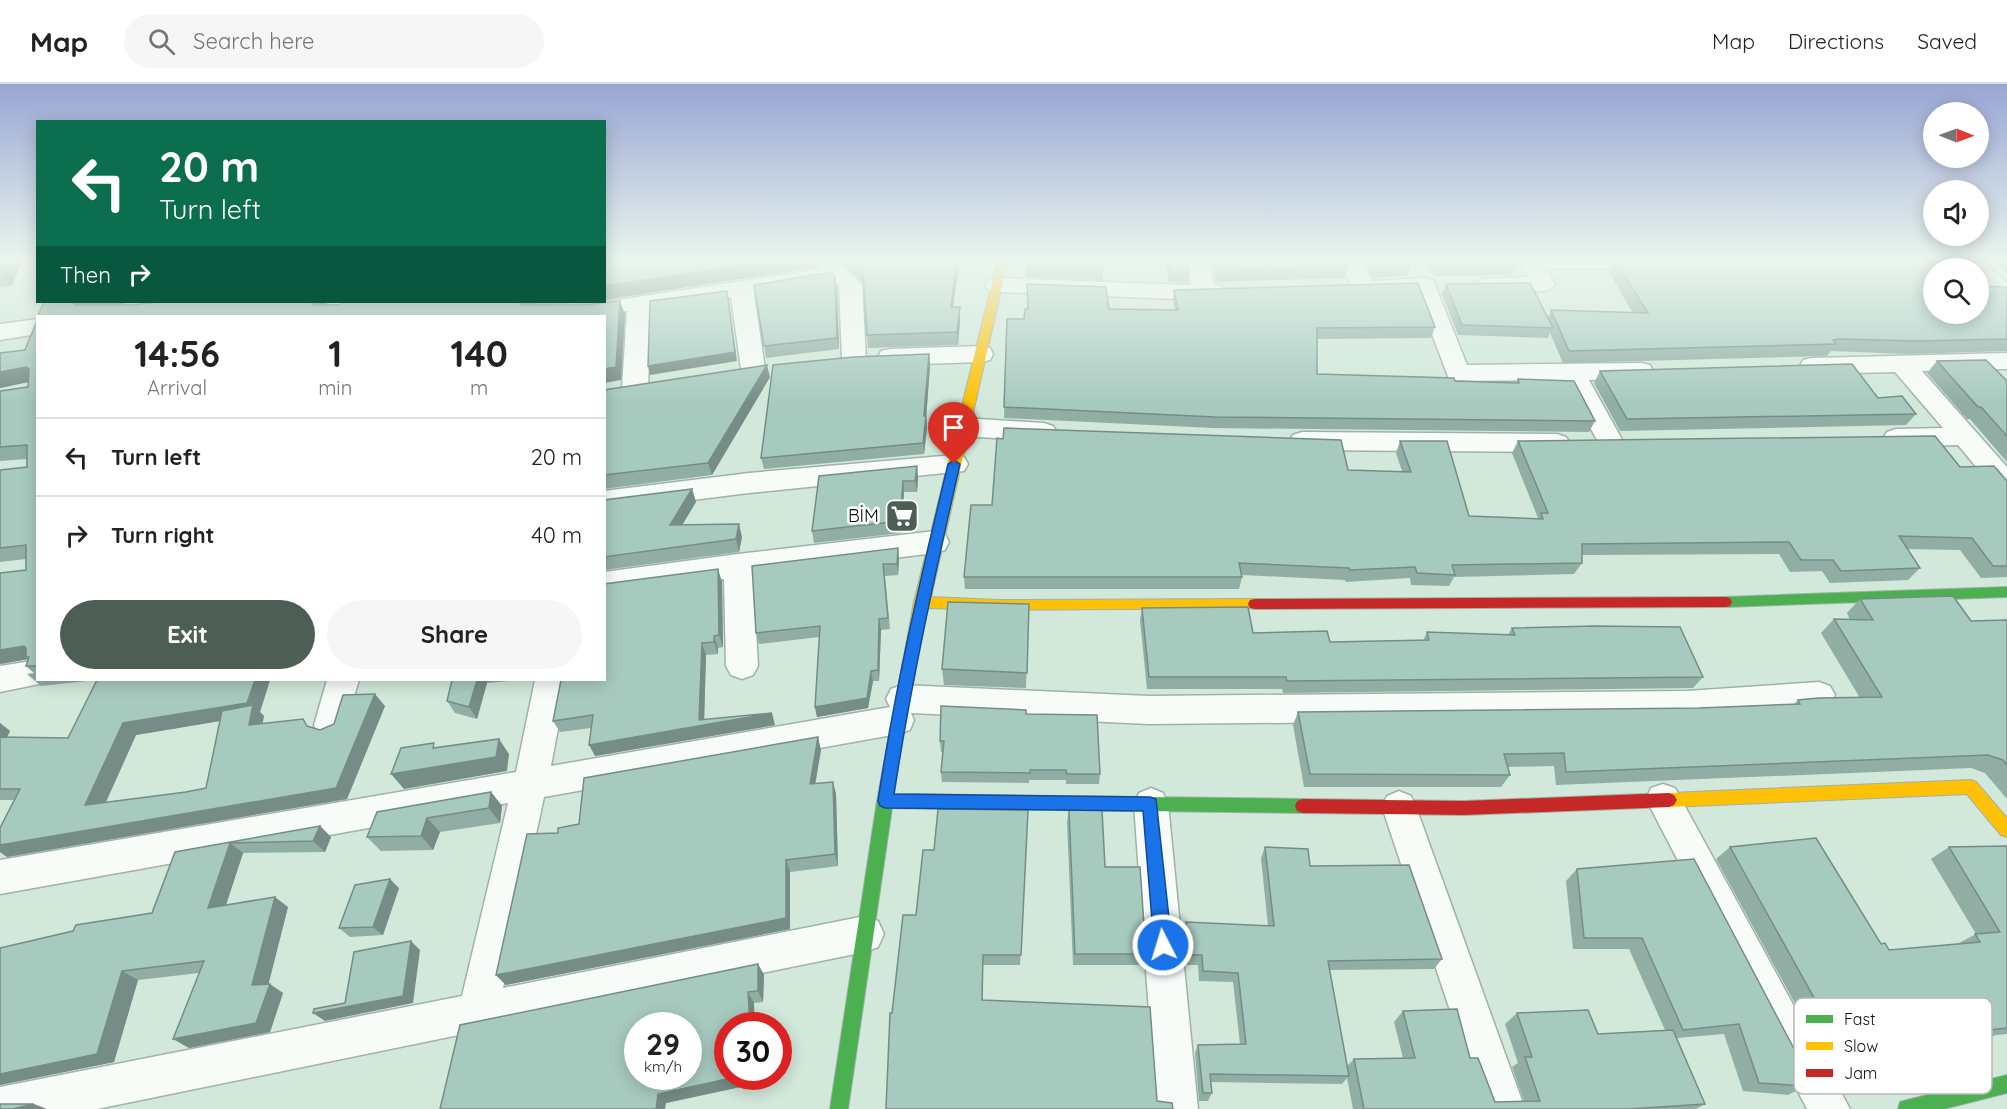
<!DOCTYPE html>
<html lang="en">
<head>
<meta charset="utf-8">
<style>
  :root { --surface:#fff; --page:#f6f6f6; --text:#222; --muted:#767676; --line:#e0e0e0; --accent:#4d5e54 }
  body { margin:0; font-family:Quicksand,sans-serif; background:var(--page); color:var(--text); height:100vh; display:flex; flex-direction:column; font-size:22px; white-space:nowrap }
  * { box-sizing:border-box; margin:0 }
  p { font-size:20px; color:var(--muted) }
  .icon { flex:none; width:33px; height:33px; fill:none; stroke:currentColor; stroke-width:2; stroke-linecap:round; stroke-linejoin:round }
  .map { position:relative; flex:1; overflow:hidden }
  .panel { position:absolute; left:36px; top:231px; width:570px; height:366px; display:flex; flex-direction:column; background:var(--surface); border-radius:0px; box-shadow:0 3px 15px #0003 }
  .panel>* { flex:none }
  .banner { position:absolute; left:36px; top:36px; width:570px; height:183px; border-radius:0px; box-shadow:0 3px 15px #0003; background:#0b6e4f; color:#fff; overflow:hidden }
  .needle { width:39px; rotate:91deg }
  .controls { position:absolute; left:1923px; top:18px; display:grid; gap:12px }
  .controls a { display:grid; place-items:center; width:66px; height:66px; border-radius:50%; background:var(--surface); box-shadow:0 3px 15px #0003; font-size:30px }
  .speed { position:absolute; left:624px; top:928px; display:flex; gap:12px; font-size:30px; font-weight:700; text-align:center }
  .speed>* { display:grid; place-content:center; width:78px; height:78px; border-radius:50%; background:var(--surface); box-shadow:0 3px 15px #0003; line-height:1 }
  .speed small { font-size:15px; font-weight:400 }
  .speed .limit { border:9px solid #d22; background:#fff; color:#111 }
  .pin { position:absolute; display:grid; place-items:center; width:51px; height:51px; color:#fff; margin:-62px -26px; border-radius:50% 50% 50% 0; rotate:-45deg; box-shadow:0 0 6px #0007 }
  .pin .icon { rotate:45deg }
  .me { position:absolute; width:66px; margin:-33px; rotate:355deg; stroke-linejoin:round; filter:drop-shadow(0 0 4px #0008) }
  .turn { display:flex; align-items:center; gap:21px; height:126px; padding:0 24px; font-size:27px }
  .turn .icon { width:78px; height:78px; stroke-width:2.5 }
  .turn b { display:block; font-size:42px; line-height:51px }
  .then { display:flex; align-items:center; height:57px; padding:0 24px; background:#0003; gap:12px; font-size:22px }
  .eta { display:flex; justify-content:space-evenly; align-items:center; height:102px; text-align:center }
  .eta b { font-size:36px; font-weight:700; line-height:42px }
  .action { display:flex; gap:12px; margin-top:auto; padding:12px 24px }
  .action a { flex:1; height:69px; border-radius:36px; background:var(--accent); color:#fff; font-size:24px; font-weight:700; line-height:69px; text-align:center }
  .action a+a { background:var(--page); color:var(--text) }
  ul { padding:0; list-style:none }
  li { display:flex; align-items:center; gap:18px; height:78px; padding:0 24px; border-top:2px solid var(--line) }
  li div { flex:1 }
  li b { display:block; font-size:22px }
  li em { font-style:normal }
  header { display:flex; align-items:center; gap:36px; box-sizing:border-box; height:84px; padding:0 30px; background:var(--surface); border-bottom:2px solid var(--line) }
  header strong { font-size:28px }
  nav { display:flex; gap:33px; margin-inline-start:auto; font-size:21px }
  .search { width:420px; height:54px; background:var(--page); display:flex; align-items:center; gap:15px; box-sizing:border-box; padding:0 21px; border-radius:33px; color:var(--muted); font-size:22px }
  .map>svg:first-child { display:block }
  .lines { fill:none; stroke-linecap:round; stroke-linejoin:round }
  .street-casing { stroke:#a0b2a7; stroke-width:3 }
  .fast-casing { stroke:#a0b2a7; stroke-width:2 }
  .slow-casing { stroke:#a0b2a7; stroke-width:2 }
  .jam-casing { stroke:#a0b2a7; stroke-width:2 }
  .street { fill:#f8fcf9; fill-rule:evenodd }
  .fast { fill:#4caf50; fill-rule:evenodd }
  .slow { fill:#ffc107; fill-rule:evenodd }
  .jam { fill:#c62828; fill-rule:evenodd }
  .wall { fill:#90aea4; fill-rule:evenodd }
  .shaded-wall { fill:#758d86 }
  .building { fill:#a7cabf; stroke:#758d86; stroke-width:1.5; fill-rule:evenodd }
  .route { fill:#1a73e8; stroke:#114b97; stroke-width:1.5 }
  .labels { text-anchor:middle; stroke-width:5; stroke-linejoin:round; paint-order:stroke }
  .poi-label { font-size:18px; fill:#06140c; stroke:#fff; text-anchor:end }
  .key { fill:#fff; stroke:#b4b8b6; stroke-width:1.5 }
  .key-label { font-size:16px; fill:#06140c }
</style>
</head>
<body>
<header>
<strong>Map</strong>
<div class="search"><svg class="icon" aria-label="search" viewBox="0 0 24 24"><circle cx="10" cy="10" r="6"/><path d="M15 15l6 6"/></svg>Search here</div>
<nav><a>Map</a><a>Directions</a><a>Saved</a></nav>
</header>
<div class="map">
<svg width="2007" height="1025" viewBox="0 0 2007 1025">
  <rect width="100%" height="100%" fill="#d1e8da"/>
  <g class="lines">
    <defs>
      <path id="street" d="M813 175H837L862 201 866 274 863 280 854 282 845 280 842 274 839 203 833 197 754 210 765 285 762 291 753 293 744 291 741 285 731 213 651 224 648 303 644 309 635 311 626 309 622 303 627 227 589 232H526L530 227 538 225 604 218 821 185Z
        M1186 175H1208L1214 200 1222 202 1226 207 1222 212 1178 215 997 208 989 206 985 201 989 196 997 194 1191 201Z
        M1338 175H1360L1372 197 1425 194 1433 196 1467 281 1641 279 1650 281 1653 287 1650 293 1641 295 1589 296 1624 359 1620 365 1611 368 1602 365 1564 296 1458 297 1449 295 1416 208C1398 209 1371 211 1355 207Z
        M1519 175H1660L1662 178 1659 183 1651 185H1546L1555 200 1551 205 1543 207H1489L1481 205 1477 200 1481 195 1528 193Z
        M1882 175H1980L1982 179 1986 180 2007 199V215L1994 212 1978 198V184L1891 185 1883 183 1880 178Z
        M328 218H350L346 232H322Z
        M38 235V250L0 256V240Z
        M981 262 990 264 993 270 990 276 981 278 890 281 881 279 878 273 881 267 890 265Z
        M2007 269V285L1922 287 2007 383V411L1997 408 1958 361 1896 363 1887 360 1883 354 1887 348 1896 345 1943 344 1895 288 1812 290 1803 288 1800 282 1803 276 1812 274Z
        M963 334 1044 339 1053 342 1057 348 1053 354 1044 357 963 352 954 349 950 343 954 337Z
        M1302 348 1557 350 1566 353 1570 359 1566 365 1557 368 1302 366 1293 363 1289 357 1293 351Z
        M954 371 964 373 968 380 964 387 749 409 604 427V407L749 389Z
        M935 447 945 450 949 458 945 466 935 469 753 491 758 582 753 591 742 595 731 591 726 582 724 495 604 511V488L738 470Z
        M38 576V596H51L49 598 0 608V582Z
        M327 596H359L342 651 330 655 318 651 314 641Z
        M535 596H567L551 682 890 623 886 615 891 605 902 601 1149 612 1687 607 1819 598 1830 602 1835 611 1830 620 1819 624 1687 635 1149 640 911 629 914 636 910 646 898 650 544 713 503 904 865 832 878 837 884 850 878 863 865 868 97 1025H0V1003L462 912 508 719 0 810V776L516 688Z
        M1663 700 1675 704 1850 1025H1807L1646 715 1651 704Z
        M1151 704 1163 709 1168 720 1198 1025H1156L1134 720 1139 709Z
        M1399 707 1411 712 1416 723 1525 1025H1483L1382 723 1387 712Z"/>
      <path id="fast" d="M2007 503V513L1725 523 1720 522 1718 518 1720 514 1725 513Z
        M915 545 920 547 922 551 905 636 894 710 1303 715 1309 717 1311 722 1309 727 1303 729 892 724 848 1025H830L877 717 908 551 910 547Z
        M2007 991V1009L1944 1025H1898L1900 1018 1907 1016Z"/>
      <path id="slow" d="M998 175H1008L931 513 999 516 1255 515 1260 516 1262 520 1260 524 999 526 928 524 920 555H910L908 551 914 518Z
        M1971 696 1976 698 2007 734V753L2001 751 1967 710 1669 723 1664 721 1661 716 1664 711 1669 709Z"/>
      <path id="jam" d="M1725 513 1730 514 1732 518 1730 522 1725 523 1255 525 1250 524 1248 520 1250 516 1255 515Z
        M1669 709 1674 711 1677 716 1674 721 1669 723 1464 731 1303 729 1297 727 1295 722 1297 717 1303 715 1464 717Z"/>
    </defs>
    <use href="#street" class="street-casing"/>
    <use href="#fast" class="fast-casing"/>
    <use href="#slow" class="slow-casing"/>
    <use href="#jam" class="jam-casing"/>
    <use href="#street" class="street"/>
    <use href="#fast" class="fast"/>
    <use href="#slow" class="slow"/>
    <use href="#jam" class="jam"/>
  </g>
  <path class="wall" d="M0 175H24L11 202 0 203Z
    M839 175H960L953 223 960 236 958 261 868 264 863 200Z
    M1025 175H1187L1190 189 1188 199 1169 198 1166 181 1152 182 1150 176 1102 177 1103 186V196L1026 193Z
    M1210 175H1343L1348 184 1345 194 1216 198Z
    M1363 175H1406L1410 182 1407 192 1372 194Z
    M1425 175H1513L1516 181 1512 191 1434 192Z
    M1614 175 1934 230 2007 203V267L1907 270 1831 267 1827 272 1563 279 1550 249 1548 254 1458 251 1442 210 1446 200 1548 234 1551 226 1633 229 1608 187Z
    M1993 175H2007V191Z
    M835 193 837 204 839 265 766 274 764 262Z
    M1027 200 1109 225 1175 226 1173 217 1174 206 1435 243 1431 254 1317 255V290L1516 299 1518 295 1595 337 1589 348 1213 344 1004 334 1007 235H1024L1028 225Z
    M44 218H134L109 221H340L341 218H587L550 221 625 230 621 296 38 232Z
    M38 234V596H270L260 628 264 632 262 640 310 643 320 646 385 622 347 715 7 773 0 768V744L14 716H0V639L10 647 7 653 68 654 97 596 41 602 27 590 34 589 26 582 28 575 0 580 26 486V475L0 478V386L27 383V375L0 377V307L28 303V298L0 304 25 266ZM220 637 206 704 186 708 106 718 136 651Z
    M929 270 930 282 926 332 927 344 924 370 764 385 761 374Z
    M1937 277 2007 297V378L1970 335H1967L1927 289Z
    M1600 287 1916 330 1906 341 1620 347 1594 299Z
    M770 293 712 391 604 405V306Z
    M1400 357 1469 432 1537 435 1538 434 1512 369 1518 357 1960 383 2007 397V493L1981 494 1960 466 1907 465 1920 484 1908 496 1830 499 1822 487 1790 488 1779 470 1582 471V479L1574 490 1454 493 1449 502 1411 501 1410 494 1346 498 1345 496 1242 491V493L1239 505H965L964 493 992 421 1402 387 1396 369Z
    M917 382 918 394 917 408H904L901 449 814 459 812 447Z
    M692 405 696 418 682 441 742 453 739 468 604 486V416Z
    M898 464 899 476 898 491 885 492 890 545 881 546 879 597H873L868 624 817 633 815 623 819 553 759 560 756 549Z
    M722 498 723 563 718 564V570L706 571 704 636 775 641 595 672 591 644 560 648 553 637Z
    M1860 515 1971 537 2007 536V715L1985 689 1971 684 1556 701 1554 682 1508 683 1510 691 1501 703H1304L1293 641 1298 628 1699 624 1794 620 1798 616 1860 614 1821 549 1834 535 1850 536 1847 529Z
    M1029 520 1026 604 944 601 942 585Z
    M1142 524 1253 549 1330 558 1423 557 1427 548 1508 551 1512 544 1703 593 1693 604 1283 609 1282 605H1147L1140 536Z
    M452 596H520L487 599 477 635 455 629 447 617Z
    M1026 630 1100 690 1099 700H1066V696H1029V699L942 698 941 688 943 668H941L940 657Z
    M821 666 815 700 833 698 836 710 838 782 790 788V845L506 901 496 891 558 749 579 740Z
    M491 708 502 722 500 739 440 748 433 766 381 767 367 753Z
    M1028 726 1020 881H983V916L1157 1017 1173 1025 892 929 916 831Z
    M1069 726 1105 783 1146 870 1143 881H1073L1067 738Z
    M320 742 331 753 325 768 243 769 226 821 288 823 268 900 283 909 270 948 189 964 199 889 138 896 114 978 0 1001V864L152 829 175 768Z
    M2007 762V950L1996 951 1991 953 1932 959 1918 937 1857 943 1885 998 1866 1007H1843L1716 775 1730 763 1889 866 1957 860 1976 850 1931 775 1949 763Z
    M1265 763 1310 782 1442 875 1434 885 1330 886 1347 982 1354 975 1403 974 1394 938 1403 927 1470 974 1495 1018 1524 1017 1512 983 1518 979 1505 940 1517 929 1598 950 1665 946 1629 865H1573L1566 797 1577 785 1812 999 1788 1011 1743 1007 1724 950 1677 954 1705 1020 1696 1025H1353L1347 994 1342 1000 1211 998 1212 1009 1208 1017H1199L1195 969 1198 961 1240 960 1233 898 1199 897 1198 881H1186L1183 847 1186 838 1268 842 1261 774Z
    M399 804 383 851 350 853 339 844Z
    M758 880 764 891 763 918 754 919 728 993H758L759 999 666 1019 440 1025Z"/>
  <path class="shaded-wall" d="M8 175H24L11 202 1 189Z
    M784 175H816L817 183 604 216V202Z
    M957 175H960L951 235V223Z
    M835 193 837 204 839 265 837 254Z
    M727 207 737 277 650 291 648 282Z
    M620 217 625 230 621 296 604 299V285Z
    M74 218H134L89 225 83 232 73 219Z
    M313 218H327L320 232 312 220Z
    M519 218H535L537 223 524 231Z
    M960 223V236L958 261 957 248Z
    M929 270 930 282 926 336V332L927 344 924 370 923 359Z
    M767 281 770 293 712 391 708 379Z
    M26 283 38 296 0 304V288Z
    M917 382 918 394 917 408 915 397Z
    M903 397 904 408 901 449 900 437Z
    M692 405 696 418 675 453 670 441Z
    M739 440 742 453 739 468 736 455Z
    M898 464 899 476 898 491 897 480Z
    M718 485 722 498 723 563 719 551Z
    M879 535 881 546 879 597 878 586Z
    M714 552 718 564V570L714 558Z
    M702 559 706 571 704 641 772 629 775 641 595 672 589 661 699 636Z
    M24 562 38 574 26 573 29 575 0 580V566Z
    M871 587 873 597 868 624 817 633 815 623Z
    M255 596H270L260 628 264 632 260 652 249 641 250 632 136 651 100 731 85 721 123 639Z
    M477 596H485L487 599 477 635 469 623Z
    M375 610 385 622 347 715 7 773 0 768V761L336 704Z
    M0 639 10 647 2 664 0 663Z
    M818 653 821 666 813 713 810 700Z
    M499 655 509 670 507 687 404 705 391 690Z
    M833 698 836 710 838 782 835 770Z
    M491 708 502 722 500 739 489 724Z
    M427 734 440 748 433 766 421 752Z
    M320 742 331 753 325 768 313 757Z
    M230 759 243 769 222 833 208 824Z
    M786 776 790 788V845L506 901 496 891Z
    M390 795 399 804 383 851 373 843Z
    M275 813 288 823 266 910 252 901Z
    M411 857 420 866 413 919 325 937 313 929 403 912Z
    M758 880 764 891 763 918 758 907Z
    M122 887 138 896 114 978 0 1001V990Z
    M270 900 283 909 270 948 189 964 173 955Z
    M748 908 754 919 755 942H750Z
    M736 993H758L759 999 666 1019 665 1025H656L658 1010Z
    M34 1020 47 1025H12Z"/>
  <path class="building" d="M0 175H8L0 189Z
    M604 175H784L604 202Z
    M850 175H957L951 223H960L957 248 867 251 863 188Z
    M1026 175H1102L1103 186 1026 183Z
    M1168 175H1187L1190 189 1171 188Z
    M1214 175H1343L1348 184 1217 188Z
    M1371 175H1406L1410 182 1375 184Z
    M1434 175H1513L1516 181 1438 182Z
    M1614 175H1929L1937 184H1934V230H1978V202L2007 203V255L1917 257 1839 255 1833 256 1836 260 1569 267 1551 226 1648 229Z
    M831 188 835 193 837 254 764 262 754 201Z
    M1418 199 1435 243 1317 244V290L1454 294 1455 297 1519 299 1518 295 1574 297 1595 337 1215 333 1004 323 1007 235H1024L1025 225H1028L1027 200 1106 203 1109 225 1178 226 1174 206Z
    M1530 199 1553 244 1462 241 1446 200Z
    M727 207 735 268 648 282 650 217Z
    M620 217 616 283 604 285V232H38L44 218H74L73 219 75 221H132L157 218H313L312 220 315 221H340L341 218H519L521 221H584Z
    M38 234V582H26L29 573H26V564L24 562 0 566V489L26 486V461L0 464V386L27 383V361L0 363V307L28 303 29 285 26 283 0 288V269L25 266Z
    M929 270 924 332H926L923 359 761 374 773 281 853 273Z
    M1986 276 2007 297V352L1981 323H1978L1937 277Z
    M1852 280 1878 314 1902 312 1916 330 1627 335 1600 287Z
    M767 281 708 379 604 391V306Z
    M1004 344 1341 356 1348 386 1411 388 1400 357H1447L1469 432 1543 435 1541 429H1548L1518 357 1935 352 1960 383 1994 382 2007 397V482H1993L1972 454 1899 452 1920 484 1841 487 1833 476H1801L1789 458 1582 460V479L1452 481 1455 491 1417 489 1415 483 1350 486 1349 484 1239 479 1242 493H964L971 421H992L997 354 1003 355Z
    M917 382 915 397H903L900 437 812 447 819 392Z
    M692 405 670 441 739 440 736 455 604 473V416Z
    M898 464 897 480H883L888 534 879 535 878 586 871 587 867 614 815 623 820 542 756 549 752 482Z
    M718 485 719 551 714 552V558L702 559 699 636 772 629 589 661 593 631 553 637 561 596H604V500Z
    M1953 512 1971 537 2007 536V681L2003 676 1988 671 1566 688 1564 669 1504 670 1510 691 1310 690 1298 628 1699 624 1800 620 1798 616 1818 614 1882 613 1834 535 1873 536 1860 515Z
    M948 518 1029 520 1027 589 942 585Z
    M1248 523 1253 549 1327 547 1330 558 1429 556 1427 548 1515 551 1512 544 1595 542 1680 543 1703 593 1287 597 1286 593H1149L1142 524Z
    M97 596H255L247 619 123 639 85 721 186 708 206 704 222 627 253 621 249 641 303 635 307 642 320 646 334 640 343 611 375 610 336 704 0 761V744L20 705H0V653L68 654Z
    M452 596H477L469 623 447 617Z
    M941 622 1026 626V630L1097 631 1100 690H1067L1066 686H1030V689L941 688 944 657H940Z
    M818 653 810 700 833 698 835 770 786 776V834L496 891 527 750 558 749V744L579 740 584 694Z
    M499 655 496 673 391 690 401 664 434 659 433 664Z
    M491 708 489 724 427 734 421 752 367 753 377 728Z
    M938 725 1028 726 1021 871H983L982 916 1150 923 1157 1017 1172 1019 1173 1025H886L890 929H892L903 831H916L923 766H934Z
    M1069 726H1102L1105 783H1140L1146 870H1075Z
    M320 742 313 757 230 759 208 824 275 813 252 901 270 900 256 939 173 955 204 877 122 887 97 970 0 990V864L73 847 76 841 152 829 175 768Z
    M1816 754 1881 860 1885 859 1889 866 1980 858 1975 850 2000 848 1949 763 2007 762V944L1952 950 1938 927 1854 935 1885 998H1861L1730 763Z
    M1265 763 1308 765 1310 782 1409 781 1442 875 1328 877 1349 992 1210 990 1212 1009H1203L1198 961 1246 960 1238 889 1203 887 1202 871H1189L1186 838 1274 842Z
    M1694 775 1812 999H1804L1806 1002 1759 999 1739 940 1683 946 1642 854H1584L1577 785Z
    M390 795 373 843 339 844 355 801Z
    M411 857 403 912 313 929 314 925 345 919 354 868Z
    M758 880V907L748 908 750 942H728V993H736L658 1010 656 1025H440L460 941ZM638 942H688V993H638Z
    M1457 925 1470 974H1478L1495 1018 1540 1017 1525 973H1532L1517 929 1588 926 1598 950 1673 946 1705 1020 1629 1025H1364L1354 975 1415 974 1403 927Z
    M0 1020H34L12 1025H0Z"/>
  <linearGradient id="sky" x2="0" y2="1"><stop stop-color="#98a6d3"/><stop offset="0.55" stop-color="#eaf5ee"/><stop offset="1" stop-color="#eaf5ee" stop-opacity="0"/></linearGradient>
  <rect width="2007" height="319" fill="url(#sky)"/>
  <path class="route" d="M954 376 960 380C935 490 911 599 894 710L1150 713 1156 715 1172 861 1169 866 1163 869 1157 866 1154 861 1143 727 885 724 880 722 878 717C895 603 921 492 948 380Z"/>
  <defs>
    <symbol id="supermarket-square" viewBox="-11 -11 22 22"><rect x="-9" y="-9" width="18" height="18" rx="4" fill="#4d5e54" stroke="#fff"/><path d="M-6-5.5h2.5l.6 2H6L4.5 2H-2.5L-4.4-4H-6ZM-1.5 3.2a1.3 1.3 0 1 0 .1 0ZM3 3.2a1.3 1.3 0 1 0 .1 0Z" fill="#fff"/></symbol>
  </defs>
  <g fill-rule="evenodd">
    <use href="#supermarket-square" x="883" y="413" width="38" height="38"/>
  </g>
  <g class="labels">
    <g class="poi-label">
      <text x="879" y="438">BİM</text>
    </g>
  </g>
  <rect x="1794" y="914" width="198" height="96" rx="9" class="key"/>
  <rect x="1806" y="931" width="27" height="8" fill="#4caf50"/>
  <rect x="1806" y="958" width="27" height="8" fill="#ffc107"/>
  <rect x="1806" y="985" width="27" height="8" fill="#c62828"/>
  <g class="key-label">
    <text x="1844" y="941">Fast</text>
    <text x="1844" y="968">Slow</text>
    <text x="1844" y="995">Jam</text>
  </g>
</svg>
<div class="controls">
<a><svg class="needle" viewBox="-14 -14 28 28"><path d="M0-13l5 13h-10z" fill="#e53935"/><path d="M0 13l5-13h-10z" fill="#767676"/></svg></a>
<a><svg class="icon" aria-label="sound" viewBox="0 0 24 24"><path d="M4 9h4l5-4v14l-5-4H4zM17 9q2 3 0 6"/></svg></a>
<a><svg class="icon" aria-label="search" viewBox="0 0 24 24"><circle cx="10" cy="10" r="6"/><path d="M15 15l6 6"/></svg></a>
</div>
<div class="speed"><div>29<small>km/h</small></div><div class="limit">30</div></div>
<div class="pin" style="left:954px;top:380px;background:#d93025"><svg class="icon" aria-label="arrive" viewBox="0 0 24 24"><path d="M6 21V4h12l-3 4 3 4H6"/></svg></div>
<svg class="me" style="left:1163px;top:861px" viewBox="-20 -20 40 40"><circle r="17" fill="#1a73e8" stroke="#fff" stroke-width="3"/><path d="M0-11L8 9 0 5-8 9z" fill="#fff"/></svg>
<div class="banner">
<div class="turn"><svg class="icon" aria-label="left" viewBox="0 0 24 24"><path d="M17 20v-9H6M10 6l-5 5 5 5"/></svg><div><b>20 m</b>Turn left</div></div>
<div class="then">Then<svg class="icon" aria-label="right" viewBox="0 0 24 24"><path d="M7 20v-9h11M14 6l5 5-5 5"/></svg></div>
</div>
<section class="panel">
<div class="eta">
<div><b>14:56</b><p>Arrival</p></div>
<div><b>1</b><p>min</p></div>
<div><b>140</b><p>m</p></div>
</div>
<ul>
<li><svg class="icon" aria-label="left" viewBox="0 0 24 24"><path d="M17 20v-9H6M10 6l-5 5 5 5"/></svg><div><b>Turn left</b></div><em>20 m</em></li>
<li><svg class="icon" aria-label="right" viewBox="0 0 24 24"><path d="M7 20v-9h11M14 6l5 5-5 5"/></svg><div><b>Turn right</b></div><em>40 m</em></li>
</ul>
<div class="action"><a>Exit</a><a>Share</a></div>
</section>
</div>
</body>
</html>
